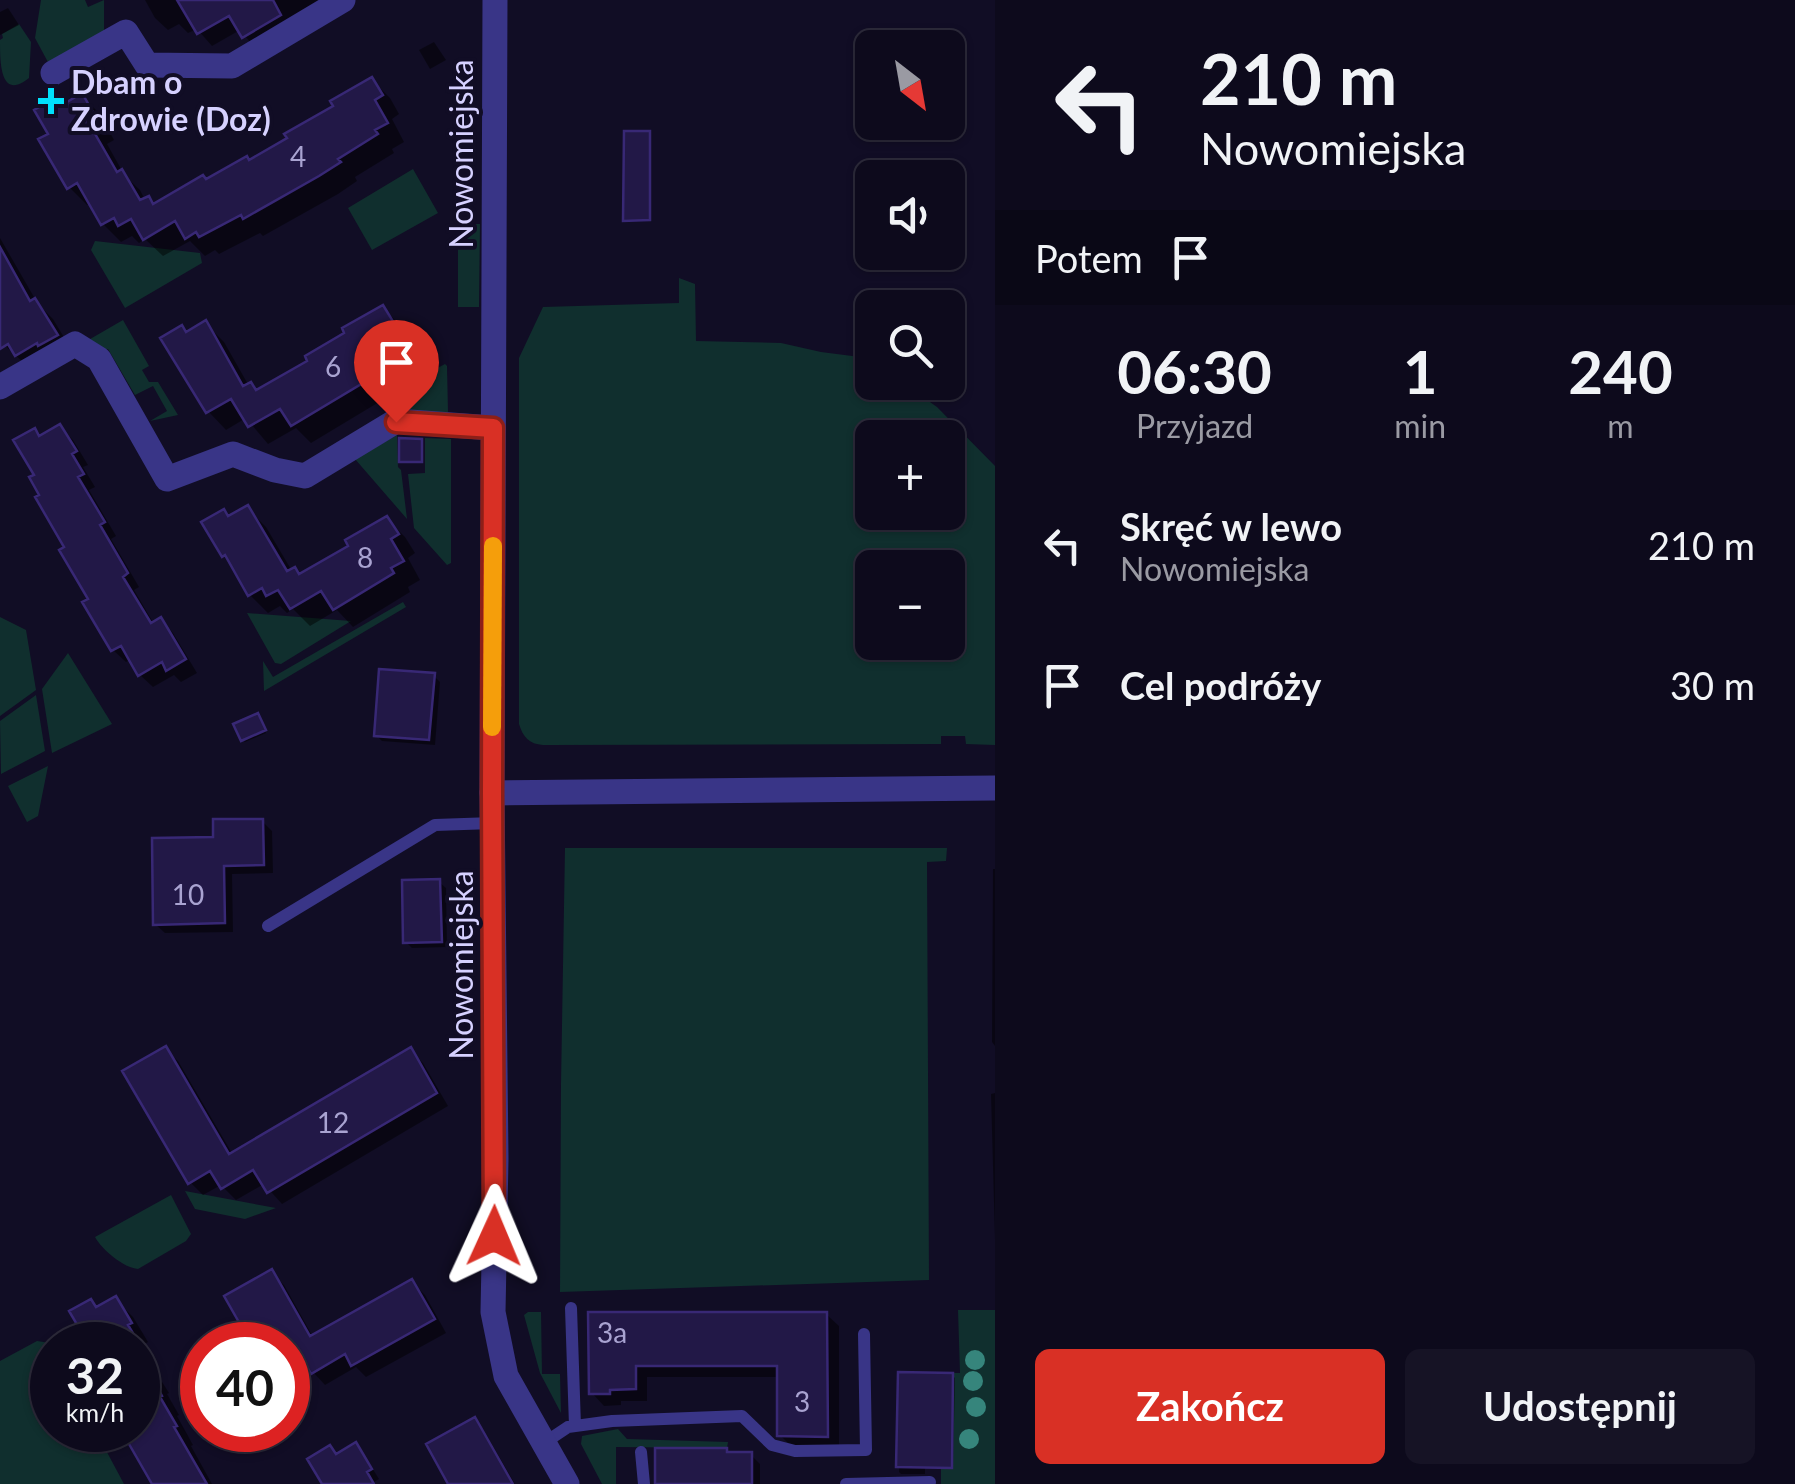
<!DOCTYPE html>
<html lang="pl">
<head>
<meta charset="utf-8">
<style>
  :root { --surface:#0d0a1c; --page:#161325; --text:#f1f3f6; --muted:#9a9aa3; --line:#2d2b3b; --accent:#d93025 }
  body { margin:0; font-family:Lato,sans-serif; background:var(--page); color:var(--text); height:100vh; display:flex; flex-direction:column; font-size:38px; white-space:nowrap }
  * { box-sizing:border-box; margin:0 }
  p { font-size:32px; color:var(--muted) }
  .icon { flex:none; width:55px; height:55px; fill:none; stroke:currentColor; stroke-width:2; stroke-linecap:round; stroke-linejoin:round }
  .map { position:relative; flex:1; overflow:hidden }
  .panel { display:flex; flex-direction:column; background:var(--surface); width:800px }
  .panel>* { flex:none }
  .guide { background:#0d0a1c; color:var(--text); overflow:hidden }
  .needle { width:65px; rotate:149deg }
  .fabs { position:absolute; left:855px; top:30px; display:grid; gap:20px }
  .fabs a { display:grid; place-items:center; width:110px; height:110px; border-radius:15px; background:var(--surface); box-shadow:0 2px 8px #0004,0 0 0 2px var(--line); font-size:50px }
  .speed { position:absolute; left:30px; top:1322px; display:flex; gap:20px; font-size:50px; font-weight:700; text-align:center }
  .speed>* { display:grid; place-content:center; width:130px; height:130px; border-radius:50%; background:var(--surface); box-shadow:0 2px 8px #0004,0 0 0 2px var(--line); line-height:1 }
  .speed small { font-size:25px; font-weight:400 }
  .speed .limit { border:15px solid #d22; background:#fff; color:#111 }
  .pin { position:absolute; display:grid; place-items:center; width:85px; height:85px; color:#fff; margin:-102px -42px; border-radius:50% 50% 50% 0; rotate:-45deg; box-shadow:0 0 10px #0007 }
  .pin .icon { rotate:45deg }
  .me { position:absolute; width:110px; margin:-55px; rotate:1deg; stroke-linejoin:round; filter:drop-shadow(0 0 8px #0008) }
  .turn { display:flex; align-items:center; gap:35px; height:210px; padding:0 40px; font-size:45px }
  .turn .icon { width:130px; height:130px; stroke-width:2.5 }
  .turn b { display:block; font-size:70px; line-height:85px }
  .then { display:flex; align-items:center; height:95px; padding:0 40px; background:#0003; gap:20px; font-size:38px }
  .eta { display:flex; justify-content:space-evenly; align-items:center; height:170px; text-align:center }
  .eta b { font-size:60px; font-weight:700; line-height:70px }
  .button { display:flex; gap:20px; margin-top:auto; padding:20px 40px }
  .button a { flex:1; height:115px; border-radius:15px; background:var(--accent); color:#fff; font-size:40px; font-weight:700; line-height:115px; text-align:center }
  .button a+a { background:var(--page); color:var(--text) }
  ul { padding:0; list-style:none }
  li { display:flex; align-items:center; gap:30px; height:140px; padding:0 40px }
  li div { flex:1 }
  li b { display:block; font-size:38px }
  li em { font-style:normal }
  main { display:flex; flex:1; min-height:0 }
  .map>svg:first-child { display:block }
  .green { fill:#102f2e; fill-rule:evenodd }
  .shadow { fill:#0007 }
  .building { fill:#221847; stroke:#382875; stroke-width:2.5 }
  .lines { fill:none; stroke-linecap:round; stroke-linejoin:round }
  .service { stroke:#393587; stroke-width:12 }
  .minor { stroke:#393587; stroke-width:25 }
  .tertiary { stroke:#393587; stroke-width:25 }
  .tree { fill:#36857c }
  .route-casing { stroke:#8d1f18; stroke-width:25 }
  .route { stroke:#d93025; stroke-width:18 }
  .slow { stroke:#f59e0b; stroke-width:18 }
  .poi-dot { fill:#00e1fc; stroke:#110d25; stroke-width:4 }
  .labels { text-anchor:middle; stroke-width:8; stroke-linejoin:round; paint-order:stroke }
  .number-label { font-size:28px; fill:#a9a3d1 }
  .poi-label { font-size:32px; font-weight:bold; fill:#d6d1ff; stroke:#110d25; text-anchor:start }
  .street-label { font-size:32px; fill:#d6d1ff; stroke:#110d25 }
</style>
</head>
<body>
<main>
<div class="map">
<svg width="995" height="1484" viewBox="0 0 995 1484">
  <rect width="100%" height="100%" fill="#110d25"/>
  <path class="green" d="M41 0H85L88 7 104 0V33L49 64 35 38Z
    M19 24 31 42 29 78C0 101 0 63 0 40L3 38 2 34Z
    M413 169 438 213 372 250 348 208Z
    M463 224H480L479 307H458V229Z
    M95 241 200 253 202 263 125 308 91 250Z
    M679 278 695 284 696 341 781 343 821 352 860 357 872 361V382L903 383 937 407 995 466V745L966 744 965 736H941V744L543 745C529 744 523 737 519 724V358L543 307 679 303ZM872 438H948V512H872ZM872 568H948V642H872Z
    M123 320 149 366 142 370 149 382H158L178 415 150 421 167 411 153 386 135 395 108 349 101 352 85 342Z
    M445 364 447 366 448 412H411L400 388Z
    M397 435 398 467 401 470 407 519 355 459Z
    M425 438 451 439V563L447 565 414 528 408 474 425 473Z
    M403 602 406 607 264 691 263 661 273 677Z
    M247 613 351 621 281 664 275 663Z
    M0 617 26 630 36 690 0 716Z
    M68 653 112 724 52 753 42 689Z
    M36 695 45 751 1 774 0 721Z
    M48 766 38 816 27 822 8 786Z
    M565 848H947L946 861 927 862 929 1280 560 1292 561 1084Z
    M185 1191 276 1208 245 1219 195 1209Z
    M171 1195 191 1234 186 1241 138 1269C124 1268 102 1250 95 1237Z
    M958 1310H995V1484H941V1468L952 1467 953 1373H960Z
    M528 1312H541L542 1374H560L561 1413 540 1373 524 1315Z
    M37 1341 50 1343 52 1347V1430H96L98 1433 91 1438 94 1444 101 1441 124 1484H0V1361Z
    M618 1429 627 1439 728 1442 727 1448 616 1447V1484H602L581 1444 582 1436Z"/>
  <path class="shadow" d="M145 0H327L256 49 240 30 212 46 197 29 188 33 179 24 168 30 155 18Z
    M8 8 19 25 0 35V12Z
    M434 42 446 60 430 69 419 50Z
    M372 80 390 98 399 114 392 119 404 142 392 149 394 153 355 177 357 181 338 194 263 236 260 233 219 254 215 250 205 256 190 241 163 256 145 239 139 243 132 236 121 242 103 224 91 203 87 205 69 187 52 135 63 107 82 96 100 114 114 140 107 144 125 176 140 190 145 200 148 199 155 206 250 163 336 107Z
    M649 133 651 136V221L628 222 625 220Z
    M0 238 38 304 53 319 74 354 24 363 0 341Z
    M383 308 401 326 410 342 402 347 415 369 404 375 409 384 311 443 296 428 268 444 246 418 226 430 208 411 188 334 206 324 224 342 249 386 251 385 258 392 310 362Z
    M60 427 73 440 88 465 83 467 95 487 89 490 116 536 111 539 139 587 134 590 154 624 161 620 173 633 197 673 181 682 174 675 153 687 140 675 131 659 126 662 113 650 43 496 37 476 34 431 41 438Z
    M248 509 266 527 292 571 301 576 352 547 387 519 405 537 415 553 408 558 420 580 408 587 410 592 353 627 337 610 310 626 293 609 287 613 280 606 268 613 250 595 204 523 230 518Z
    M434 676 440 682 435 745 382 741 376 735Z
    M260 718 266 733 245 742 243 740Z
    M262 821 272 831 273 873 232 874 233 932 165 933 155 924 216 839Z
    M993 869H995V1046L992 1042Z
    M439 882 446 888 447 947 412 948 406 942Z
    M165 1049 178 1061 233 1155 410 1050 423 1063 448 1106 282 1204 264 1184 236 1200 221 1185 203 1195 190 1182Z
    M995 1093V1239L991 1094Z
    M271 1272 284 1285 313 1337 412 1282 425 1295 446 1333 366 1377 356 1367 325 1385 313 1372 308 1363 288 1374V1345H254Z
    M115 1299 133 1317 148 1342 145 1344 156 1364 152 1366 169 1393 167 1394 179 1415 177 1416 193 1445 191 1446 212 1484H155L124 1430H138V1345L80 1344 88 1339 98 1309Z
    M590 1314H826L839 1326V1448L792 1447 780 1435V1377H647V1401H621V1405L604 1406 592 1393Z
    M900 1375H952L955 1378 953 1469 925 1468V1474H901L899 1472Z
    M474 1420 483 1429 515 1484H451Z
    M355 1446 364 1455 379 1479 374 1482 376 1484H325L338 1456Z
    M726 1451 730 1455H751L760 1464V1484H657Z"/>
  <path class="building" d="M177 0H273L281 15 242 38 229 16 197 34Z
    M372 77 383 95 375 100 388 123 375 130 378 134 338 159 341 162 319 176 243 219 241 215 199 237 196 232 185 239 175 221 143 240 131 219 118 226 114 218 101 225 77 183 67 189 38 139 48 134 34 110 57 97 62 105 82 93 98 121 90 125 117 172 122 169 140 200 149 196 153 204 203 175 206 179 247 156 249 160 287 138 284 134 333 106 330 101Z
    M624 131H650V220L623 221Z
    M0 247 30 301 35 298 58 335 38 346 37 343 15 356 8 344 0 349Z
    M383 305 394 323 386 328 399 350 388 356 393 365 291 426 280 409 248 427 231 399 206 413 160 338 182 325 186 332 206 320 243 386 251 382 256 390 307 361 305 356 344 333 342 328Z
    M60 424 77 451 72 454 84 474 78 477 105 522 100 525 128 573 123 577 151 623 161 617 186 659 166 671 162 662 138 676 121 646 111 651 82 602 88 599 59 550 64 547 35 497 39 495 29 477 34 475 13 440 35 428 39 436Z
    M399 438 422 439V462H399Z
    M248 505 287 571 295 567 299 574 348 546 345 540 387 516 399 534 391 539 404 561 391 568 394 573 333 610 321 591 290 609 278 590 266 596 262 588 248 596 225 555 222 557 201 522 224 509 228 516Z
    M379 669 435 673 429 740 374 736Z
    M258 713 266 730 241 741 233 724Z
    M213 819H263L264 865 224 866 225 923 153 925 152 838 213 837Z
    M440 879 442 942 403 943 402 880Z
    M166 1046 229 1154 411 1047 437 1093 267 1193 253 1170 221 1189 210 1171 188 1184 122 1071Z
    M272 1269 310 1336 412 1279 435 1319 351 1366 345 1354 311 1374 297 1350 288 1355V1345H252L224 1296Z
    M116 1296 132 1323 128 1325 140 1345H89L69 1311 91 1299 96 1307Z
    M588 1312H827L828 1437 777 1436V1366H636V1389L610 1390V1394H589Z
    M138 1353 162 1396 160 1397 177 1426 174 1427 207 1484H152L121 1430H138Z
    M898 1372 953 1373 952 1468 896 1467Z
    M475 1417 513 1484H448L426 1444Z
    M356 1442 372 1469 367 1472 374 1484H322L307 1459 330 1445 336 1454Z
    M655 1448H727V1452H752V1484H655Z"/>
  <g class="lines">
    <path class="service" d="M268 926 435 825 493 823
      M571 1308 575 1426
      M544 1443 568 1427 612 1421 742 1416 772 1445 795 1451 866 1450 864 1334
      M641 1452 644 1484
      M846 1484 930 1482"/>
    <path class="minor" d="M53 73 126 32 147 65 232 66 343 0
      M0 387 75 344 99 359 167 479 233 454 275 470 305 476 396 421 493 428
      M492 793 995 788"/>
    <path class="tertiary" d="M495 0 492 793 496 1159 493 1312 506 1376 567 1484"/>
  </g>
  <g class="tree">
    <circle cx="975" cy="1360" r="10"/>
    <circle cx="973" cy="1381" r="10"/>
    <circle cx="976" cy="1407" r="10"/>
    <circle cx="969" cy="1439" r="10"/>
  </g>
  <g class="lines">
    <defs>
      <path id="route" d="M396 422 493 428 492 793 494 1236"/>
    </defs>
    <use href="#route" class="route-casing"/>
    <use href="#route" class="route"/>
    <path class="slow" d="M492 727 493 546"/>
  </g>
  <path class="poi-dot" d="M46 86h10v10h10v10h-10v10h-10v-10h-10v-10h10z"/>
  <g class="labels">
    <g class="number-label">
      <text x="298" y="167">4</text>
      <text x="333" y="377">6</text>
      <text x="365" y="568">8</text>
      <text x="188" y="905">10</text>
      <text x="333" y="1133">12</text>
      <text x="612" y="1343">3a</text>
      <text x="802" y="1412">3</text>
    </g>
    <g class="poi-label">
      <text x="71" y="94">Dbam o<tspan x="71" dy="37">Zdrowie (Doz)</tspan></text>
    </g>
    <g class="street-label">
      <text transform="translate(462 154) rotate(-90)" y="11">Nowomiejska</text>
      <text transform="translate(462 965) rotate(-90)" y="11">Nowomiejska</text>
    </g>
  </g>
</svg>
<div class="fabs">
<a><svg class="needle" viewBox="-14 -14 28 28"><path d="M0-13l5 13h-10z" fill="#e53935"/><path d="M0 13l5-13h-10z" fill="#9a9aa3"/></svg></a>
<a><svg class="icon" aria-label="sound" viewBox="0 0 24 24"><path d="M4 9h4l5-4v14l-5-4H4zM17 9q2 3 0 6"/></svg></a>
<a><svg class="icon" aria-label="search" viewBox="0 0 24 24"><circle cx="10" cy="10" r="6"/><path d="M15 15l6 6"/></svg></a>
<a>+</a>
<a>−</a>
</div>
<div class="speed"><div>32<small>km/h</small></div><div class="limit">40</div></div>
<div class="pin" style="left:396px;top:422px;background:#d93025"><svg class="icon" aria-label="arrive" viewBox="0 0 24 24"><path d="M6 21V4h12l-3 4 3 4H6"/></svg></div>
<svg class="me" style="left:494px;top:1236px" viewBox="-20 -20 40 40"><path d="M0-17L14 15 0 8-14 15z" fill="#d93025" stroke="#fff" stroke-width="4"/></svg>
</div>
<section class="panel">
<div class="guide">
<div class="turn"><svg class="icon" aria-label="left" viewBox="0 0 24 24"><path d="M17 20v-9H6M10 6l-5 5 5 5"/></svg><div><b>210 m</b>Nowomiejska</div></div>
<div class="then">Potem<svg class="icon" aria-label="arrive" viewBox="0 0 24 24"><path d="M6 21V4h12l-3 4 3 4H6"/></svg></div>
</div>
<div class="eta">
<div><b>06:30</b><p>Przyjazd</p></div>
<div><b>1</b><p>min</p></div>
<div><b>240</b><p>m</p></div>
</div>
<ul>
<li><svg class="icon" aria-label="left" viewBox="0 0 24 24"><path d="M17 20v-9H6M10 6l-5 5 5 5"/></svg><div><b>Skręć w lewo</b><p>Nowomiejska</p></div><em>210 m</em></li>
<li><svg class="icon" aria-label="arrive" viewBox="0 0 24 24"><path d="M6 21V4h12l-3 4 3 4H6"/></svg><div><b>Cel podróży</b></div><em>30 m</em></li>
</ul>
<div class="button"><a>Zakończ</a><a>Udostępnij</a></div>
</section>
</main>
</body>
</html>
